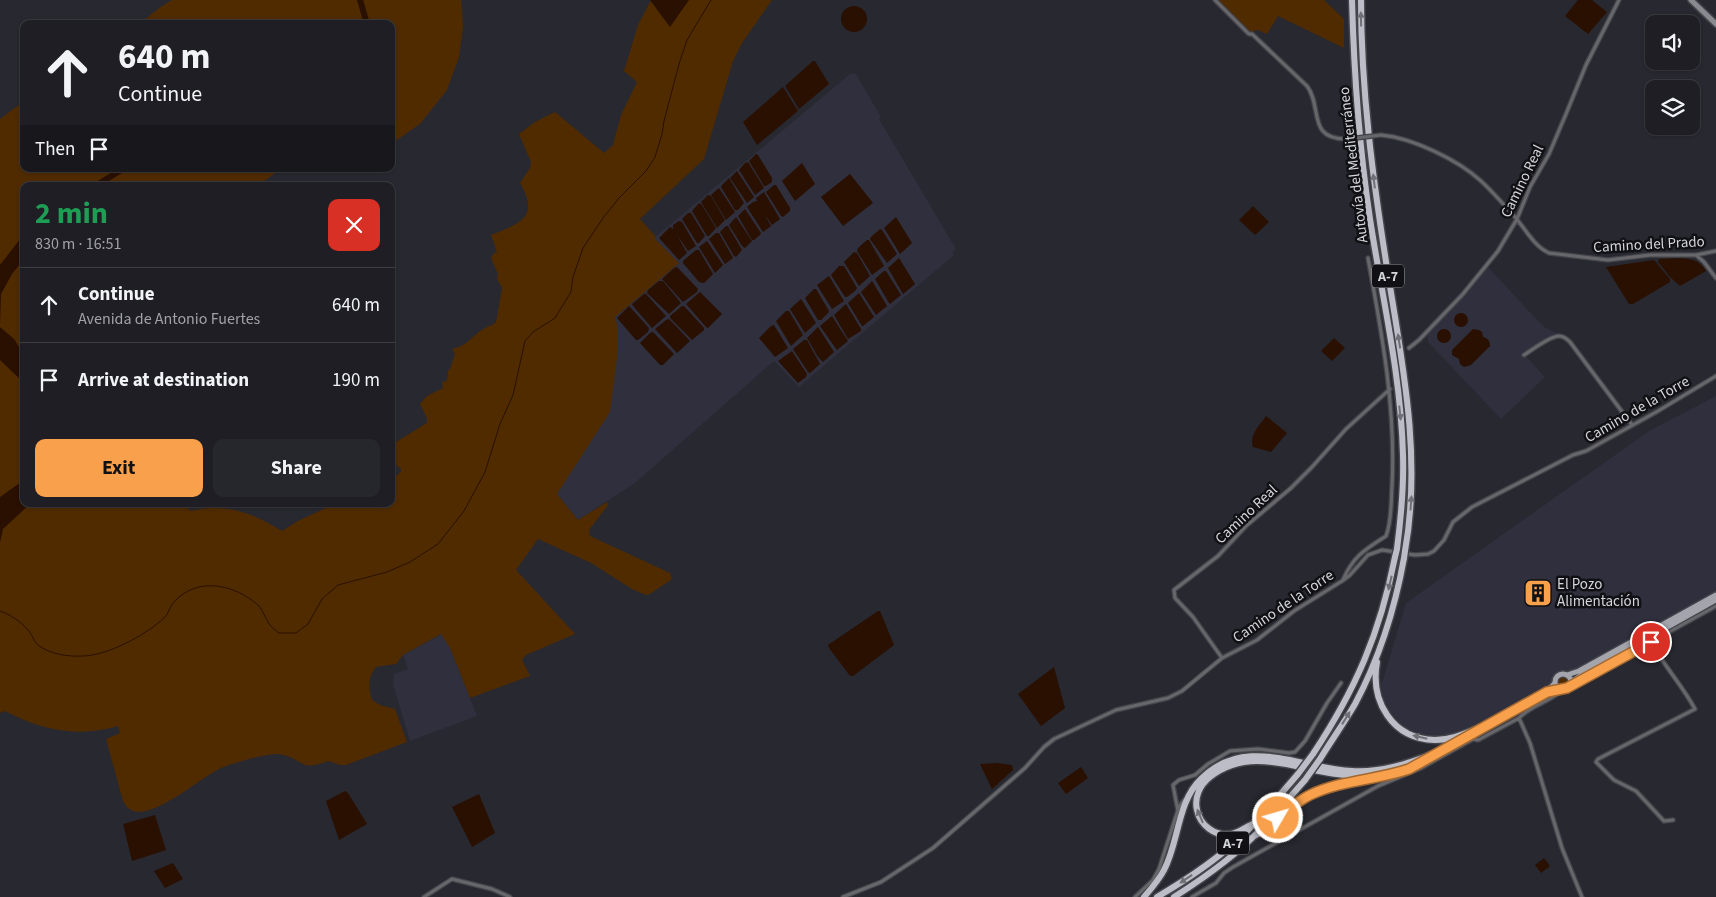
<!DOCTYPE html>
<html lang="en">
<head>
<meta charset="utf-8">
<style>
  :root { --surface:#1e1e24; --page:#26272c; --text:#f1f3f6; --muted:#a1a2a6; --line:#3c3c41; --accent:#f8a04b }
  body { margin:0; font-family:"Source Sans 3",sans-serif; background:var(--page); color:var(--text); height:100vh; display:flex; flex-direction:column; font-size:19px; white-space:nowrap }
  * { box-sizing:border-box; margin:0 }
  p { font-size:16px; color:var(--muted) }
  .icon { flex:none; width:28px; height:28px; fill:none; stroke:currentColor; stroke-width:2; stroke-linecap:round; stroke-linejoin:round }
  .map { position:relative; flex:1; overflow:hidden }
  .sheet { position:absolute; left:20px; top:182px; width:375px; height:325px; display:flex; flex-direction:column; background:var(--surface); border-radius:10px; box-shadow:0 1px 4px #0004,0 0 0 1px var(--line) }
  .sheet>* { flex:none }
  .top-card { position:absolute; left:20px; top:20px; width:375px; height:152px; border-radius:10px; box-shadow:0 1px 4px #0004,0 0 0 1px var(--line); background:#1e1e24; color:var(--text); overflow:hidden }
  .buttons { position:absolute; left:1645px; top:15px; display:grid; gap:10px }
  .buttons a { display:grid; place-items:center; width:55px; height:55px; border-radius:10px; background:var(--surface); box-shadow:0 1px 4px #0004,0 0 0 1px var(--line); font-size:25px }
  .pin { position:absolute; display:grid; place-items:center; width:42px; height:42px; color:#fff; margin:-21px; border:2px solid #fff; border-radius:50%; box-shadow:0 1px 5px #0007 }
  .me { position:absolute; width:55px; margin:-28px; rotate:52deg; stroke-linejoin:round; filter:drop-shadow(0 0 4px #0008) }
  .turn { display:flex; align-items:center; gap:18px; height:105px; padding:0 15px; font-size:22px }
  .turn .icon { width:65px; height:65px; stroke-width:2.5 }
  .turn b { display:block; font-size:35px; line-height:42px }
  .then { display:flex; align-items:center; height:48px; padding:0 15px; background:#0003; gap:10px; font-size:19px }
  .round { display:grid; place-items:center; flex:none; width:52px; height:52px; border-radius:10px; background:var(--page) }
  .summary { display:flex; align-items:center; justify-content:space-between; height:85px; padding:0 15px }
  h1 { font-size:30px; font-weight:700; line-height:38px; color:#1e9e55 }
  .primary-button { display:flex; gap:10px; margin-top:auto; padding:10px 15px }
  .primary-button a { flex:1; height:58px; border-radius:10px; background:var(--accent); color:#111; font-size:20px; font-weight:700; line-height:58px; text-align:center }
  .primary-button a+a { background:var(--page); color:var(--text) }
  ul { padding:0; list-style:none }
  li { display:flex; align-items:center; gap:15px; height:75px; padding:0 15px; border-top:1px solid var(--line) }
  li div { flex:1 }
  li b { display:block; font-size:19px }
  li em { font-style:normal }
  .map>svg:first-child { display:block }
  .built { fill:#2f2f3d }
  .green { fill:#502b00 }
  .water { fill:#291000 }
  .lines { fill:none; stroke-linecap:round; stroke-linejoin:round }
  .stream { stroke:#291000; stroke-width:1 }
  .river { stroke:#291000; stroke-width:6 }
  .minor-casing { stroke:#44444b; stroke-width:5.5 }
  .secondary-casing { stroke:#44444b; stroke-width:8 }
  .primary-casing { stroke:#44444b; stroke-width:8 }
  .motorway-casing { stroke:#44444b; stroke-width:9 }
  .minor { stroke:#67676b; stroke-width:3 }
  .secondary { stroke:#898a90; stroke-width:5 }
  .primary { stroke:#a4a4ad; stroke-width:5 }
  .motorway { stroke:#bdbdc7; stroke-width:6 }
  .minor-bridge-casing { stroke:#44444b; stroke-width:5.5; stroke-linecap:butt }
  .motorway-bridge-casing { stroke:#44444b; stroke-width:9; stroke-linecap:butt }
  .minor-bridge { stroke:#67676b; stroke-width:3 }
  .motorway-bridge { stroke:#bdbdc7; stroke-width:6 }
  .oneway { fill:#707077 }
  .route-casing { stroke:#a16831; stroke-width:12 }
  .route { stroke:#f8a04b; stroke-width:9 }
  .labels { text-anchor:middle; stroke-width:5; stroke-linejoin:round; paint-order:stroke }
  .shield { fill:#111115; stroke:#9a9a9f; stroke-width:1 }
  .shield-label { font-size:14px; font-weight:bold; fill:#d4d5da }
  .street-label { font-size:15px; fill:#d4d5da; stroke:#111115 }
  .poi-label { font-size:15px; fill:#d4d5da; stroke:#111115; text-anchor:start }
</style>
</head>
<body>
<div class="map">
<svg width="1716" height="897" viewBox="0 0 1716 897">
  <rect width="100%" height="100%" fill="#282830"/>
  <path class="built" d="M850 74H856L881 117 879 119 956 249 952 252 954 255 799 387 774 361 635 483 578 520 554 490 614 318 654 238Z
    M1488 267 1538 321 1546 328 1557 333 1555 336 1523 353 1545 377 1501 419 1428 342 1427 333 1466 294Z
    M1716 396V593L1501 713 1458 734 1443 738H1430L1406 729 1390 711 1384 699 1381 686 1406 603 1649 431Z
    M442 634 450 648 477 716 410 741 393 684 394 674 408 669 403 655Z"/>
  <path class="green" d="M172 0H461L463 26 459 57 447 90 420 124 391 144V24H139L162 6Z
    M651 0H772L742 43 733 61 704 159 640 219 656 237 655 239 679 263 615 317 617 325V358L610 412 557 494 578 520 607 502 608 505 589 530 590 536 670 573 672 579 650 594 646 595 632 589 591 563 538 539 516 570 575 634 526 655 522 660 530 676 470 698 450 648 441 634 403 655 396 664 376 667C368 677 368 688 372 700L380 705 395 709 407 742 346 765H340L328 761C298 773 303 757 278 754 268 753 229 764 219 769 200 778 152 821 131 810 127 808 125 805 123 801L106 739 120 733 118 726C78 738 41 730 5 711L0 713V119L24 101V169H281L257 186H24V504H185L190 511C226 503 251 512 282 531L296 522 334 504H391V480L401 472V469L391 461V445L427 423V418L420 404 427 396 443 388 442 382 447 381 448 371 450 369 455 354 452 349C469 345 469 338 482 330 487 326 492 326 496 322L502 288 497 279 498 274 491 258 493 254 497 252 491 235C520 223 540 218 520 183L530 168 531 162 519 134 535 122 555 112 604 153 613 145 621 115 637 82 624 71 638 25Z
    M1217 0H1324L1344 19V48L1278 16 1267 34 1258 30 1251 32Z
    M1556 682a7 7 0 1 1 14 0a7 7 0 1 1-14 0Z"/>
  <path class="water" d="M650 0H689L670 27Z
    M1578 0H1592L1607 12 1588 34 1565 16Z
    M841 19a13 13 0 1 1 26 0a13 13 0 1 1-26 0Z
    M813 61H815L829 84 799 109 785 86Z
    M783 87 798 111 757 145 743 122Z
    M756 154 758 155 772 178V182L766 186H764L749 161Z
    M748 162 764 188 755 195 739 170 745 163Z
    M802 163 815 184 795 201 782 181Z
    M737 171 754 197 747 203 730 178Z
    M850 174 873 203 843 226 821 197Z
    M729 178 744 203 738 210H735L721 187 722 185Z
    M774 185H776L790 208V211L783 217 781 216 766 192Z
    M719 188 735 212 726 220 711 195Z
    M764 192 780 219 772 225 765 215 771 226 763 232 747 207 753 202 757 201 756 198Z
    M708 195 711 196 725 220 717 228 701 202Z
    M699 203 702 205 716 228 709 236H707L692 211Z
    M1253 206 1269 222 1255 235 1239 220Z
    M745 209 761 233 760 235 754 240H752L738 216Z
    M688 213H691L705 236 699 243H697L682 219Z
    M736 217 752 241 745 248 742 246 729 225Z
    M896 217 912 243 900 254 884 228Z
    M679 221 682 222 696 246 688 251 677 235 687 253 679 260 659 238 670 227 673 229V225Z
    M726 226H728L742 250 736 257 734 256 720 232Z
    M880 229 882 230 897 254 887 263 870 239 871 237Z
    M716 233H719L733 258 725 264 709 239Z
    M24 234V259L12 274 1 294 0 324V265Z
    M867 240H869L884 266 872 275 857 251 858 248Z
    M707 241 723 265 715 273 699 247Z
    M696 250H699L713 274 704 283 699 282 683 263V261Z
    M854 252 857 253 870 276 859 286 844 262Z
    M899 258 915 284 903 294 888 268Z
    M1659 259C1676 259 1697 254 1706 271L1680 286 1670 277 1658 262Z
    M1654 260 1670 279V282L1633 304H1629L1606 267Z
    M839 266H844L857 288 855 291 847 297H845L831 275Z
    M677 267 698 289 697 292 683 302 662 279 674 268Z
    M884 271H886L901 295 890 304 889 303 875 279Z
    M829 276 844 301 832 309 817 285Z
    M659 281H663L681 303 669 314 647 293 648 290Z
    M872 281 887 306 876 315 861 292Z
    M814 289H816L829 311 828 313 821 320H818L805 298Z
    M700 292 722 314 708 328 706 327 686 304Z
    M859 293 874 317 863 326H862L848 303Z
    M644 294H646L666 316 652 328 633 306 632 304Z
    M801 299 816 323 805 333 790 309Z
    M846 304 861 329V331L848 339 834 315Z
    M629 306 649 328 648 332 638 340H636L617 318Z
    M682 306H684L704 328V330L692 340 670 318V316Z
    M786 311H789L803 335 791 346 776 321Z
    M1454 320a7 7 0 1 1 14 0a7 7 0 1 1-14 0Z
    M832 316 848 341 837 350 820 326Z
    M669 319 690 341 677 353 655 329 666 320Z
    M774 325 788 348 775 357 759 338 771 326Z
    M0 327 14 339 24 355V383L0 360Z
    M818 327 834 352 823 362 818 357 807 338Z
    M1437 336a7 7 0 1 1 14 0a7 7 0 1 1-14 0Z
    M1473 329 1479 330 1482 332 1483 337C1488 338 1490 341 1490 346L1471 365 1464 367 1460 364 1459 359 1452 355V350Z
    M653 332 674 354 663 365H660L640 343 650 333Z
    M1334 338 1345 348 1332 361 1321 351Z
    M804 340H807L820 364 810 373 808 372 793 349Z
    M792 351 807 374 806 377 798 383 778 361Z
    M1266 416 1287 433 1271 452 1253 447C1249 435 1259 426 1266 416Z
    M24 480V504H30L3 529 0 542V497Z
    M878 611H880L894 645 853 676H850L829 648 828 645Z
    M1054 667 1065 708 1041 726 1018 694Z
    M997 763 1012 765 1013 770 992 789 980 764Z
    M1081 767 1088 778 1066 794 1058 783Z
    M345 791 348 793 367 824 339 840 326 801Z
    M479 794 495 833 472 847 452 807Z
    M155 815 166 850 132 861 123 824Z
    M1544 858 1550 866 1541 873 1535 865Z
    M173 863 183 879 165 888 154 871Z"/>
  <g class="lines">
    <path class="stream" d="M0 611C11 615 20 621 28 630 32 634 34 642 38 645 49 654 69 657 82 656 107 656 146 635 164 618 169 614 169 607 174 602 197 576 235 584 259 606 263 611 265 617 268 622 270 626 275 630 279 633H296L308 624 322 599 338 585 387 572 410 562 438 544 464 511 485 472 500 424 513 395 525 341 533 332 555 318 571 292 573 277 583 248 603 218 619 198 646 171 655 157 662 134 664 121 679 64 687 40 711 0"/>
    <path class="river" d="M360 0 367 24
      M95 186 123 169"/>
    <defs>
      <path id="minor" d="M1215 0 1249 34H1252L1307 86C1323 107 1306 140 1348 139
        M1381 135C1413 138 1458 160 1481 181 1493 192 1504 205 1515 217 1526 230 1534 246 1549 253L1608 260 1650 255H1696L1716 251
        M1696 255 1704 262 1716 278
        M1409 348 1419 340 1463 294 1498 251 1517 219 1530 187 1549 154 1566 114 1586 65 1619 0
        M1524 355C1532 350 1550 336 1559 336 1564 336 1567 339 1570 342L1632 425
        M1343 580C1353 556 1366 549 1386 536 1392 521 1391 501 1392 486 1396 408 1382 334 1368 258
        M1651 642C1664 666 1682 685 1695 709L1598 759 1596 762 1614 780 1636 791 1664 821 1673 820
        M1222 658 1193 617 1175 598 1174 590 1218 556 1246 526 1291 488 1312 467 1346 429 1390 389
        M1569 687 1716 606
        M1519 718 1530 743 1562 848 1582 897
        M1178 811 1173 785 1179 780 1195 775 1208 764 1230 751 1258 749 1289 753 1295 752 1305 741 1327 703 1341 683
        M424 897 452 879 492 889 510 897
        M843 897 881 882 933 848 1025 768 1044 747 1054 739 1116 710 1168 698 1182 691 1222 658 1257 640 1294 611 1342 581 1350 575 1368 555 1382 550 1415 555 1428 554 1434 551 1444 540 1453 522 1472 507 1573 455 1586 451 1658 411 1716 376
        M1135 897 1153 880 1159 869 1179 807 1185 799
        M1192 897 1216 883 1224 873 1233 867 1378 786 1421 768 1473 739 1478 740 1519 718C1531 705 1550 702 1562 690"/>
      <path id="secondary" d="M1691 0 1716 24"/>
      <path id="primary" d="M1555 682a8 8 0 1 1 16 0a8 8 0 1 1-16 0Z
        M1567 675 1579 671 1716 595
        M1570 683 1580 676 1716 600
        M1482 727 1547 692 1555 683"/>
      <path id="motorway" d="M1352 0C1354 73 1359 146 1370 219 1382 297 1401 375 1403 455 1404 486 1401 518 1397 549
        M1361 0C1361 90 1373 180 1387 268 1402 362 1422 456 1405 551
        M1377 662C1370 701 1392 739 1435 740 1453 740 1468 732 1484 726
        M1441 751 1473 733
        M1313 754C1356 689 1380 633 1395 557
        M1320 759C1331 741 1344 723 1355 704 1379 659 1395 608 1404 558
        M1394 774 1409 769 1424 761
        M1255 823C1247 826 1239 833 1231 834 1215 837 1200 825 1197 810 1194 797 1200 785 1210 777 1252 744 1301 772 1346 775 1363 777 1379 775 1396 771
        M1267 823 1305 780
        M1256 835C1270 827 1280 815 1293 806 1316 789 1342 784 1369 779
        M1144 897C1151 889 1159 880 1164 870 1179 842 1177 802 1201 779 1246 734 1300 769 1352 771 1385 773 1414 761 1444 750
        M1157 897C1188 879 1218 859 1244 834 1263 815 1280 795 1298 774
        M1174 897C1204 878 1234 857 1258 832"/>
    </defs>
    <use href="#minor" class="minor-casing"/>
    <use href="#secondary" class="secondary-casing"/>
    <use href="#primary" class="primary-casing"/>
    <use href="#motorway" class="motorway-casing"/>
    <use href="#minor" class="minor"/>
    <use href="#secondary" class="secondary"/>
    <use href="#primary" class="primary"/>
    <use href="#motorway" class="motorway"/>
    <defs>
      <path id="minor-bridge" d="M1348 139 1381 135"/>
      <path id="motorway-bridge" d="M1395 557 1397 549
        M1404 558 1405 551
        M1298 774 1313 754
        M1305 780 1320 759"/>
    </defs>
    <use href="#minor-bridge" class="minor-bridge-casing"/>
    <use href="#motorway-bridge" class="motorway-bridge-casing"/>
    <use href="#minor-bridge" class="minor-bridge"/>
    <use href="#motorway-bridge" class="motorway-bridge"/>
  </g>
  <defs><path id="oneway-solid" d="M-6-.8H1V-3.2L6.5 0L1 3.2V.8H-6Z" transform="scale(1.25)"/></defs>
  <g class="oneway">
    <use href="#oneway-solid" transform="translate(1361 19) rotate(-91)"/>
    <use href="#oneway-solid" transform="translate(1374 181) rotate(-97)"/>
    <use href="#oneway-solid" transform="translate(1399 341) rotate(-99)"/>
    <use href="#oneway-solid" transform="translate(1400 413) rotate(84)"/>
    <use href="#oneway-solid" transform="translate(1411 503) rotate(-86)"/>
    <use href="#oneway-solid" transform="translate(1390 583) rotate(103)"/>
    <use href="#oneway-solid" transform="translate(1346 718) rotate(-58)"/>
    <use href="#oneway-solid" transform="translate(1420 737) rotate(-167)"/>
    <use href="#oneway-solid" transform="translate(1200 816) rotate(-113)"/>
    <use href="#oneway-solid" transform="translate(1186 879) rotate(146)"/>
  </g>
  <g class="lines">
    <defs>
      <path id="route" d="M1278 818C1288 810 1298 801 1310 795 1341 780 1377 780 1409 769L1547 692 1567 688 1651 642"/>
    </defs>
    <use href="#route" class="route-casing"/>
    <use href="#route" class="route"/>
  </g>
  <defs>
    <symbol id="building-square" viewBox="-11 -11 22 22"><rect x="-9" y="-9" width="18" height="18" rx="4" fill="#f8a04b" stroke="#111115"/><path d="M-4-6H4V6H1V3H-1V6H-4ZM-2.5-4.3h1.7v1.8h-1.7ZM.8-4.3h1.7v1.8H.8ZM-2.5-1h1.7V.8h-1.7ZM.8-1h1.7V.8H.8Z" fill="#111"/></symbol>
  </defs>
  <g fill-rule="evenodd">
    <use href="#building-square" x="1522" y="577" width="32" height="32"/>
  </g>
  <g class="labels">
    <g class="shield">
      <rect x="1372" y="264.5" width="32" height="23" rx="4"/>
      <rect x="1217" y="831.5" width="32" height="23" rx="4"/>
    </g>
    <g class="shield-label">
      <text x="1388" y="281">A-7</text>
      <text x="1233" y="848">A-7</text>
    </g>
    <g class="street-label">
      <text transform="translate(1353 165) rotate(-97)" y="5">Autovía del Mediterráneo</text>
      <text transform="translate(1522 181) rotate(-64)" y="5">Camino Real</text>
      <text transform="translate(1649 244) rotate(-3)" y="5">Camino del Prado</text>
      <text transform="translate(1637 409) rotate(-30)" y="5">Camino de la Torre</text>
      <text transform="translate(1246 514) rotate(-43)" y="5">Camino Real</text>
      <text transform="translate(1283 606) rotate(-34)" y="5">Camino de la Torre</text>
    </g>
    <g class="poi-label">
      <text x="1557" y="589">El Pozo<tspan x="1557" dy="17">Alimentación</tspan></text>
    </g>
  </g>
</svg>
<div class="buttons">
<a><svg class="icon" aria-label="sound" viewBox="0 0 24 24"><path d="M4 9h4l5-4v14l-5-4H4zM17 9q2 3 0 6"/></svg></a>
<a><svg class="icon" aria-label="layers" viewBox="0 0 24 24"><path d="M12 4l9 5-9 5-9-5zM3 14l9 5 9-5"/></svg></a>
</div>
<div class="pin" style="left:1651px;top:642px;background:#d93025"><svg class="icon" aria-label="arrive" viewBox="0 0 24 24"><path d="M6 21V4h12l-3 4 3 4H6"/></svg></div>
<svg class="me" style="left:1278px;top:818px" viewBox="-20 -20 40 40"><circle r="17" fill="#f8a04b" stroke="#fff" stroke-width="3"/><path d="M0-11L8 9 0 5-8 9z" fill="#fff"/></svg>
<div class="top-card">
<div class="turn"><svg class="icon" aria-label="ahead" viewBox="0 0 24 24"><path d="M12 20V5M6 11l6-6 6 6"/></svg><div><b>640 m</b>Continue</div></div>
<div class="then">Then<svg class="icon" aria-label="arrive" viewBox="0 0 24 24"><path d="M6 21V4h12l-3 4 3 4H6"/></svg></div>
</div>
<section class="sheet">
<div class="summary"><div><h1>2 min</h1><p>830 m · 16:51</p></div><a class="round" style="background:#d93025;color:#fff"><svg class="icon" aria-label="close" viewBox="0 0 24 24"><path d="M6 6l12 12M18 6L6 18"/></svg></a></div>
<ul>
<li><svg class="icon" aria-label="ahead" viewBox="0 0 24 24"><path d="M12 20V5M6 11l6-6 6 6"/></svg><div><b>Continue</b><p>Avenida de Antonio Fuertes</p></div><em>640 m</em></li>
<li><svg class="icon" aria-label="arrive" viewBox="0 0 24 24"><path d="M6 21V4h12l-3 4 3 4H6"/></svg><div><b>Arrive at destination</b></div><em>190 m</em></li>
</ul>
<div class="primary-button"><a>Exit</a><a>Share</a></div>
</section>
</div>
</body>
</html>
